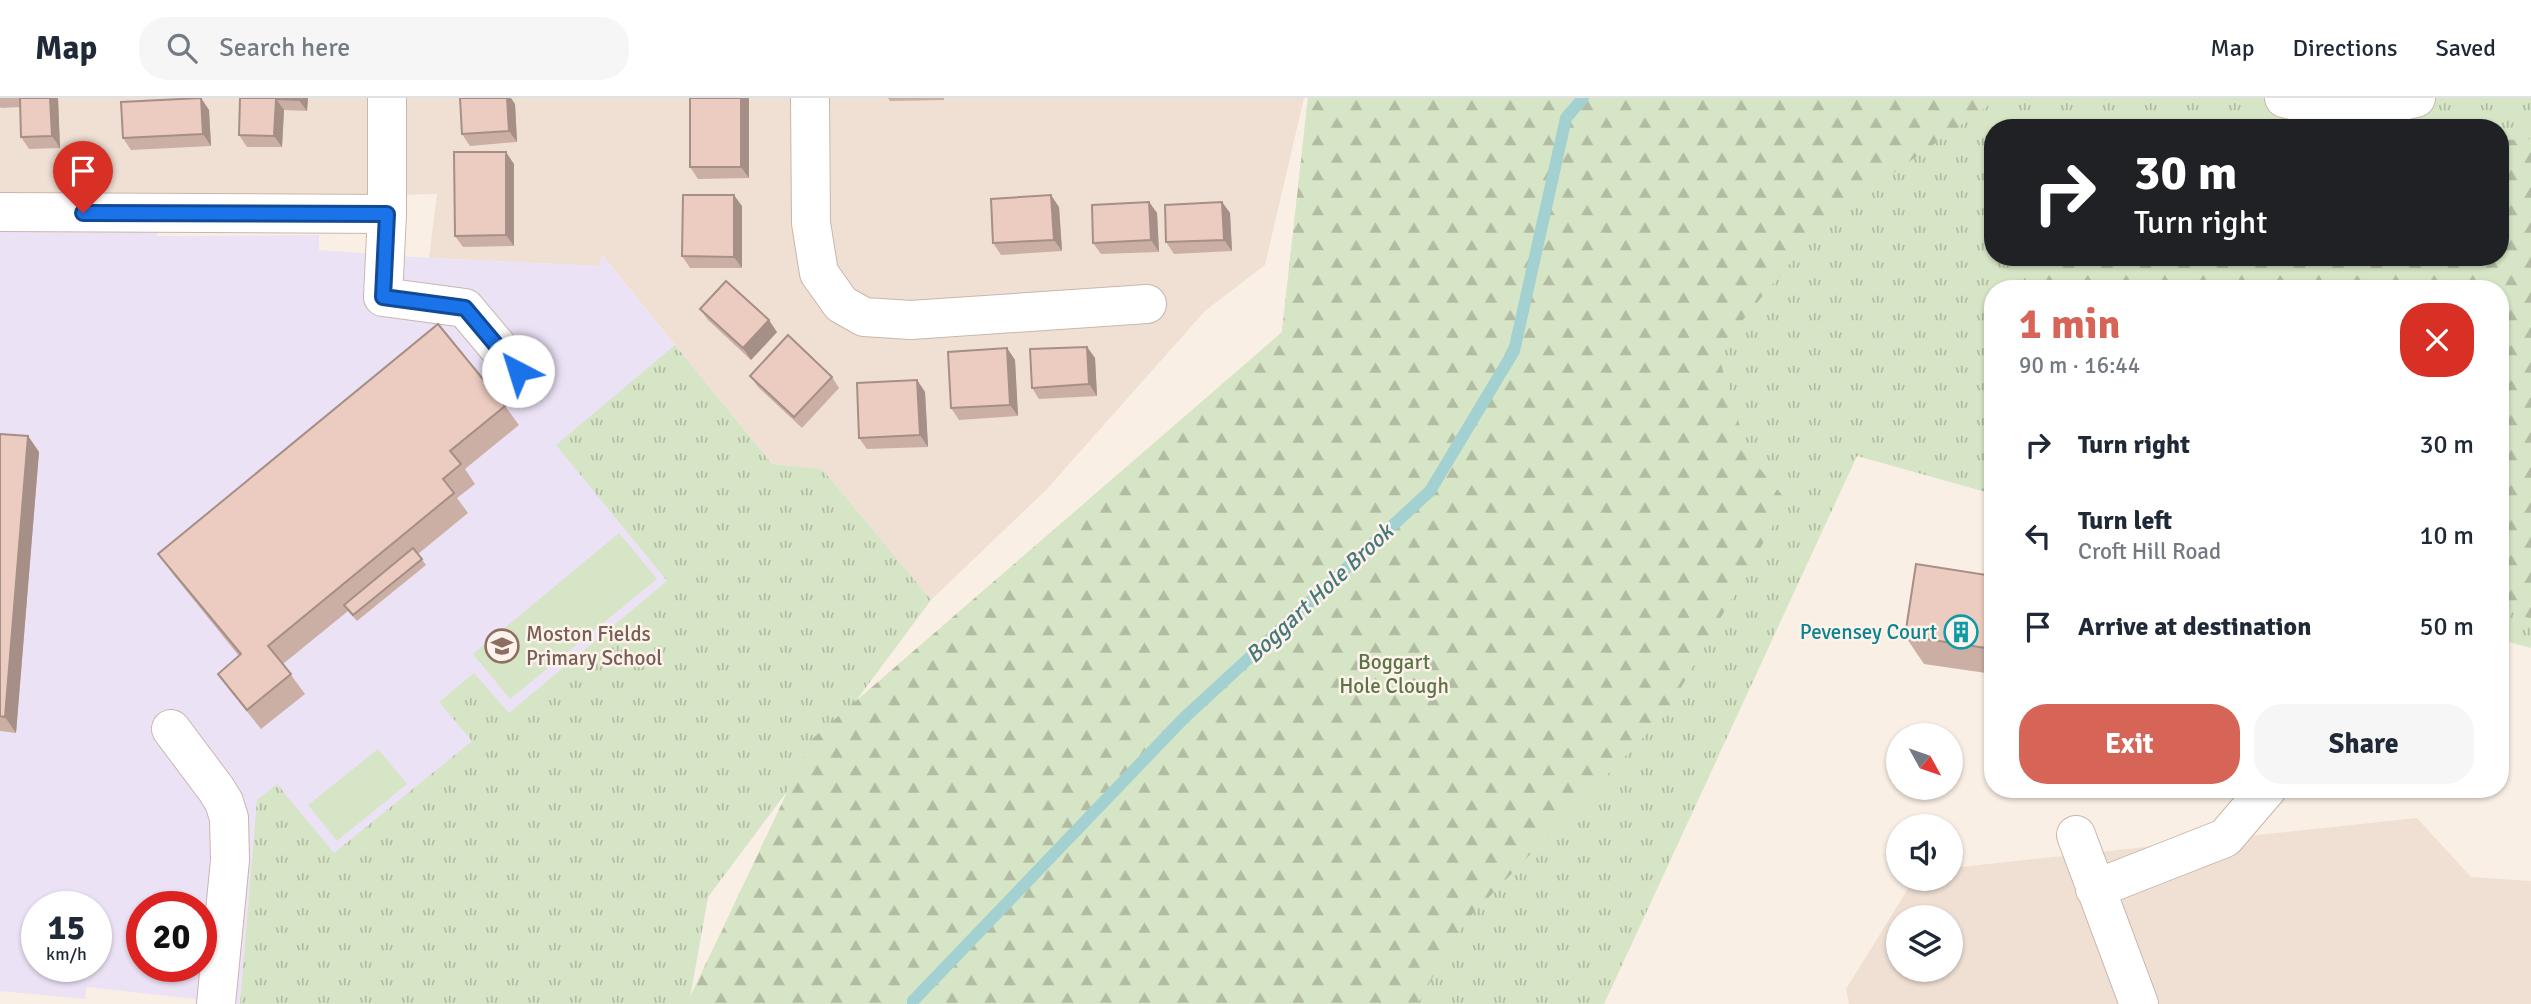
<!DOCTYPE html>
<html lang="en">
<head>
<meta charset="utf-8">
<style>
  :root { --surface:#fff; --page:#f6f6f7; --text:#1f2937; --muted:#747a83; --line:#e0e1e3; --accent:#d66457 }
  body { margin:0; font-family:Signika,sans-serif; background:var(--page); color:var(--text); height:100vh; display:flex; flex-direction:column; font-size:26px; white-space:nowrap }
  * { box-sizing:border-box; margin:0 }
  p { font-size:23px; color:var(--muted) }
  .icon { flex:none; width:38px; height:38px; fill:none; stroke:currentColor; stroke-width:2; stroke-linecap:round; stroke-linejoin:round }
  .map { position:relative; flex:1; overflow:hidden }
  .drawer { position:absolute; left:1984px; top:182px; width:525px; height:518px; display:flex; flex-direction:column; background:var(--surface); border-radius:28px; box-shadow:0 2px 5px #0004 }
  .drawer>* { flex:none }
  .top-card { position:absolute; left:1984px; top:21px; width:525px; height:147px; border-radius:28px; box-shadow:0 2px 5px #0004; background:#202124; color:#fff; overflow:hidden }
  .needle { width:46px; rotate:130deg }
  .tools { position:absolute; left:1886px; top:625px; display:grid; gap:14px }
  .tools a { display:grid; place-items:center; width:77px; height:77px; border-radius:50%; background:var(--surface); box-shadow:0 2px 5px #0004; font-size:35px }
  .speed { position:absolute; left:21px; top:793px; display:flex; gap:14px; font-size:35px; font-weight:700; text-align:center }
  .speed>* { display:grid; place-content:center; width:91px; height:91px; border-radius:50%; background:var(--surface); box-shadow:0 2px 5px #0004; line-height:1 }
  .speed small { font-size:18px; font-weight:400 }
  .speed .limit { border:10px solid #d22; background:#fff; color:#111 }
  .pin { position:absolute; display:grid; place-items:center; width:60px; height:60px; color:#fff; margin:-72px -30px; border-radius:50% 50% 50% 0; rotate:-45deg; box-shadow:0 0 7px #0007 }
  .pin .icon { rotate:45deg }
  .me { position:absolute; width:77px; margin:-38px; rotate:320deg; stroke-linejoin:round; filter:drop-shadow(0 0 5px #0008) }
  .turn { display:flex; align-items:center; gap:24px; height:147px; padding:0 35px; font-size:32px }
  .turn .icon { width:91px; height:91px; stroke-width:2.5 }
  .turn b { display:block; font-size:49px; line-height:60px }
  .round { display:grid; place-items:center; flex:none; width:74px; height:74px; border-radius:28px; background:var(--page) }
  .overview { display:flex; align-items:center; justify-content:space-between; height:119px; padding:0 35px }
  h1 { font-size:42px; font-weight:800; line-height:52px; color:var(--accent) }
  .button { display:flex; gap:14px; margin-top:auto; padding:14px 35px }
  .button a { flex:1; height:80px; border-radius:28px; background:var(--accent); color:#fff; font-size:28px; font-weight:800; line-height:80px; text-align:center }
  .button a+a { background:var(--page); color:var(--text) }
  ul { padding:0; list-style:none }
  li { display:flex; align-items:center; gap:21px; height:91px; padding:0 35px }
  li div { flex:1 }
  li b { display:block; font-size:26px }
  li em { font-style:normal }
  header { display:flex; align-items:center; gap:42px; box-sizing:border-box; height:98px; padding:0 35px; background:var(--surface); border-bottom:2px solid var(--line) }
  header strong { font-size:33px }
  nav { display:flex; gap:38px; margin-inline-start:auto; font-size:24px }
  .search { width:490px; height:63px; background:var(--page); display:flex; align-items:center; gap:18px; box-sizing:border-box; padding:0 24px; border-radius:28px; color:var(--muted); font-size:26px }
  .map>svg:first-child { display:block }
  .residential { fill:#f0e0d4; fill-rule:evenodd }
  .education { fill:#ece2f6; fill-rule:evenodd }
  .grass { fill:url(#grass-tufts); fill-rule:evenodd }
  .forest { fill:url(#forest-firs) }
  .pitch { fill:#d6e5c5 }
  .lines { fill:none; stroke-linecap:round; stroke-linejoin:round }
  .stream { stroke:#a3d0d1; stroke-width:12 }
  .minor-casing { stroke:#c9b6ac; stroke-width:40 }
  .minor { stroke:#fff; stroke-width:38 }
  .wall { fill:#cbafa5 }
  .shaded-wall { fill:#a58f86 }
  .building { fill:#ecccc0; stroke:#a58f86; stroke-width:2 }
  .route-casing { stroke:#114b97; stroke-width:18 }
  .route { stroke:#1a73e8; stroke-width:12 }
  .labels { text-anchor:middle; stroke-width:5; stroke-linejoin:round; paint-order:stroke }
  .culture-label { font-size:21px; fill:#0d838f; stroke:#fdf3eb; text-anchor:end }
  .education-label { font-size:21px; fill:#785e54; stroke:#fdf3eb; text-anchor:start }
  .park-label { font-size:21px; fill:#5a7446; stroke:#fdf3eb }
  .water-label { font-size:23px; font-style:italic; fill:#46777a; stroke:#fdf3eb }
</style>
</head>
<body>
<header>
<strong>Map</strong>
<div class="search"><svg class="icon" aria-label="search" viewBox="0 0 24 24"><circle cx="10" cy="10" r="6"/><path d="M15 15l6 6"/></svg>Search here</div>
<nav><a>Map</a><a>Directions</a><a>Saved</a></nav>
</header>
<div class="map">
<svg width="2531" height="906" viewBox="0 0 2531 906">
  <defs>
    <pattern id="grass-tufts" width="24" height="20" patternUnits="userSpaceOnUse" patternTransform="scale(1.75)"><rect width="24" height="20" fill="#d6e5c5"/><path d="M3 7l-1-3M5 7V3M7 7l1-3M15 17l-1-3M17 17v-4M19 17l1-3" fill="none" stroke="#b2bca2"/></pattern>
    <pattern id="forest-firs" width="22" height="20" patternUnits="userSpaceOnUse" patternTransform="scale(1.75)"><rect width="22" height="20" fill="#d6e5c5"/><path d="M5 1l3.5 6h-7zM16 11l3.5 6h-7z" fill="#b2bca2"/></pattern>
  </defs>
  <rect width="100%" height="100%" fill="#faefe5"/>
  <path class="residential" d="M0 0H1304L1265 167 1205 213 1047 391 931 502 822 371 772 366 602 157 600 168 429 160 437 96 0 108Z
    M2417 720 2471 779 2531 783V906H1849L1846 891 1914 781 1951 780V770ZM1899 819H1951V872H1899Z"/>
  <path class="education" d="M157 129V138L319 137V152L429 160 600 168 601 156 772 366 822 371 931 502 708 799 689 906H240L87 889 85 901 0 893V130ZM37 808H96V868H37ZM142 808H201V868H142Z"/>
  <path class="grass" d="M1308 0H2531V550L2501 542V191H1993V396L1857 358 1604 906H240L257 702 277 686 334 755 472 643 439 604 474 575 509 615 667 483 556 347 675 247 772 366 822 371 931 502 855 604 1061 435 1282 234ZM1993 30H2501V159H1993ZM788 692V693L690 899 708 799Z"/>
  <path class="forest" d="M1308 0H1999L1824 124 1717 253 1749 358 1787 403 1666 616 1462 827 1418 906H688L812 641 1282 234Z
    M2531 41V521L2501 510V191H2035L2039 159H2501V42Z"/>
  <path class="pitch" d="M619 435 657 481 510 601 473 556Z
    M378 651 407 686 337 743 308 707Z"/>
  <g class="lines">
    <path class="stream" d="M913 906V903L1184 620 1430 393 1514 253 1566 20 1583 0"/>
    <defs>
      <path id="minor" d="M387 0V116L383 199 465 210 518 273
        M810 0 811 125 819 175 841 206 864 219 911 222 1147 206
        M2284 0 2345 16 2416 0
        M0 114 387 116
        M171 631 216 691 224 704 229 720 230 762 216 906
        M2076 737 2139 906
        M2095 791 2225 740 2267 691"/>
    </defs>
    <use href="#minor" class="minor-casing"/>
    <use href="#minor" class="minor"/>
  </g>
  <path class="wall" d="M0 0H58L60 50 29 51 21 39 20 9 1 10 0 9Z
    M201 0 209 12 211 48 131 52 123 40Z
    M240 0H308L307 13 284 12 282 49H247L239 37Z
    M690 0H749V80L698 81 690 69Z
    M888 0H944V2L890 3Z
    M515 6 517 44 470 48 462 36Z
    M514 66V148L463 149 455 138Z
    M1149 104 1157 115 1159 154 1101 156 1093 145Z
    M1222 104 1230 115 1232 153 1174 156 1166 144Z
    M742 108V170H690L682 158Z
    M1059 109 1062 153 1001 157 993 145Z
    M700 211 777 234 751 262 708 222Z
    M1087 249 1095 260 1097 298 1039 301 1032 290Z
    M1007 250 1015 262 1018 318 959 322 951 310Z
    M750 278 832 279 839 290 802 330 758 289Z
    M917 282 925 294 928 349 867 351 859 340Z
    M505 308 519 327 465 371 475 386 457 400 468 415 418 456 426 467 357 523 348 513 283 566 305 596 261 631 232 595 218 576 239 558 172 475 158 456Z
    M0 336 28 338 39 354 16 635 0 633Z
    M1993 478V576L1924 566 1905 538Z"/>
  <path class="shaded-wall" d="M50 0H58L60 50 52 38Z
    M201 0 209 12 211 48 203 36Z
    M299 0H308L307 13 299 2Z
    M507 0H511L515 6 517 44 509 33Z
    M741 0H749V80L741 69Z
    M276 1 284 12 282 49 274 38Z
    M506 54 514 66V148L506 137Z
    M734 97 742 108V170L734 159Z
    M1051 97 1059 109 1062 153 1054 142Z
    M1149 104 1157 115 1159 154 1151 142Z
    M1222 104 1230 115 1232 153 1224 142Z
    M769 222 777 234 751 262 743 250Z
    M1087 249 1095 260 1097 298 1089 286Z
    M1007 250 1015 262 1018 318 1010 307Z
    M917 282 925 294 928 349 920 337Z
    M28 338 39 354 16 635 5 619Z"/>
  <path class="building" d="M20 0H50L52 38 21 39Z
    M201 0 203 36 123 40 121 4Z
    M240 0H299V2L276 1 274 38 239 37Z
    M460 0H507L509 33 462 36Z
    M690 0H741V69H690Z
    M454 54H506V137L455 138Z
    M683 97H734V159L682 158Z
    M1051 97 1054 142 993 145 991 101Z
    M1149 104 1151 142 1093 145 1092 107Z
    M1222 104 1224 142 1166 144 1165 107Z
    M726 183 769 222 743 250 700 211Z
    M438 226 505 308 450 353 461 366 443 381 454 395 268 548 291 576 247 612 218 576 241 556 158 456Z
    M788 237 832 279 794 319 750 278Z
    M1087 249 1089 286 1032 290 1030 251Z
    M1007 250 1010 307 951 310 948 254Z
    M917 282 920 337 859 340 857 285Z
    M0 336 28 338 5 619 0 618Z
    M413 450 422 461 353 517 344 507Z
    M1916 466 1993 478V551L1905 538Z"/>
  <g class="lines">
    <defs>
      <path id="route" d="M83 115 387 116 383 199 465 210 518 273"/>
    </defs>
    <use href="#route" class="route-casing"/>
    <use href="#route" class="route"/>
  </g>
  <defs>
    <symbol id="building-ring" viewBox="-11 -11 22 22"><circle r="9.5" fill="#fdf3eb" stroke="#0f9aa8" stroke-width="1.5"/><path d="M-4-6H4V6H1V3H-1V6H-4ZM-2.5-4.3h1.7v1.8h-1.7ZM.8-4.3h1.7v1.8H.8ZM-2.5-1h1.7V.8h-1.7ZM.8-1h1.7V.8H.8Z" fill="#0f9aa8"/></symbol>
    <symbol id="school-ring" viewBox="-11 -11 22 22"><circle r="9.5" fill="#fdf3eb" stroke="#8d6e63" stroke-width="1.5"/><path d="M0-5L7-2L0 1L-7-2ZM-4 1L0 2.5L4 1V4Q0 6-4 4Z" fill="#8d6e63"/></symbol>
  </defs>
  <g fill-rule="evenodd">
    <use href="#building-ring" x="1942" y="515" width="38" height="38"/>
    <use href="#school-ring" x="483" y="529" width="38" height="38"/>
  </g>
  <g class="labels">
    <g class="culture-label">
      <text x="1937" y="541">Pevensey Court</text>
    </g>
    <g class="education-label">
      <text x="526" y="543">Moston Fields<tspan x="526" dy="24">Primary School</tspan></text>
    </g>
    <g class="park-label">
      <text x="1394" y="571">Boggart<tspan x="1394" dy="24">Hole Clough</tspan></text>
    </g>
    <g class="water-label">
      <text transform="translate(1319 495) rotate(-43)" y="8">Boggart Hole Brook</text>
    </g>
  </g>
</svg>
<div class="tools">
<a><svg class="needle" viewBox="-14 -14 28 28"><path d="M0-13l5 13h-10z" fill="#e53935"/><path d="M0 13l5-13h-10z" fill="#747a83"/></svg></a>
<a><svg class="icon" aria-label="sound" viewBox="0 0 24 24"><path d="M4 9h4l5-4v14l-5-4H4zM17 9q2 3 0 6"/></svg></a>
<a><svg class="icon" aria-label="layers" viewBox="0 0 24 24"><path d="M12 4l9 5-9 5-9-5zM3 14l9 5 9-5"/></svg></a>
</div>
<div class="speed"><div>15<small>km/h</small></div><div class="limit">20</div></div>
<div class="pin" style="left:83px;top:115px;background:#d93025"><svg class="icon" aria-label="arrive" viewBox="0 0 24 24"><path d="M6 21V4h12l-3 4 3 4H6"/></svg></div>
<svg class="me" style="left:518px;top:273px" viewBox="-20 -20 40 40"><circle r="19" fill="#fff"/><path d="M0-13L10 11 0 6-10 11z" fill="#1a73e8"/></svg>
<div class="top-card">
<div class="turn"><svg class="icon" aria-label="right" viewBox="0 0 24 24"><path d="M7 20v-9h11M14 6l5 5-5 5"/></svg><div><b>30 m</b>Turn right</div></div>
</div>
<section class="drawer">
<div class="overview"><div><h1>1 min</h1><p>90 m · 16:44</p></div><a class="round" style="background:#d93025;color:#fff"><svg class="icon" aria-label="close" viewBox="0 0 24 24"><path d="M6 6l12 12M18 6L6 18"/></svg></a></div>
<ul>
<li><svg class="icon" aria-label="right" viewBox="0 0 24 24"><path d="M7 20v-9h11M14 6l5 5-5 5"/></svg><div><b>Turn right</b></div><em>30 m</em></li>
<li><svg class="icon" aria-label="left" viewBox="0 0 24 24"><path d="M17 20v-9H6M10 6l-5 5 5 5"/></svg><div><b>Turn left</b><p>Croft Hill Road</p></div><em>10 m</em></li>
<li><svg class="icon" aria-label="arrive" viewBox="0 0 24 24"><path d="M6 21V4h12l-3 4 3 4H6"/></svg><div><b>Arrive at destination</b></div><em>50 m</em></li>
</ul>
<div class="button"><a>Exit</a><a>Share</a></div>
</section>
</div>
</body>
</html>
